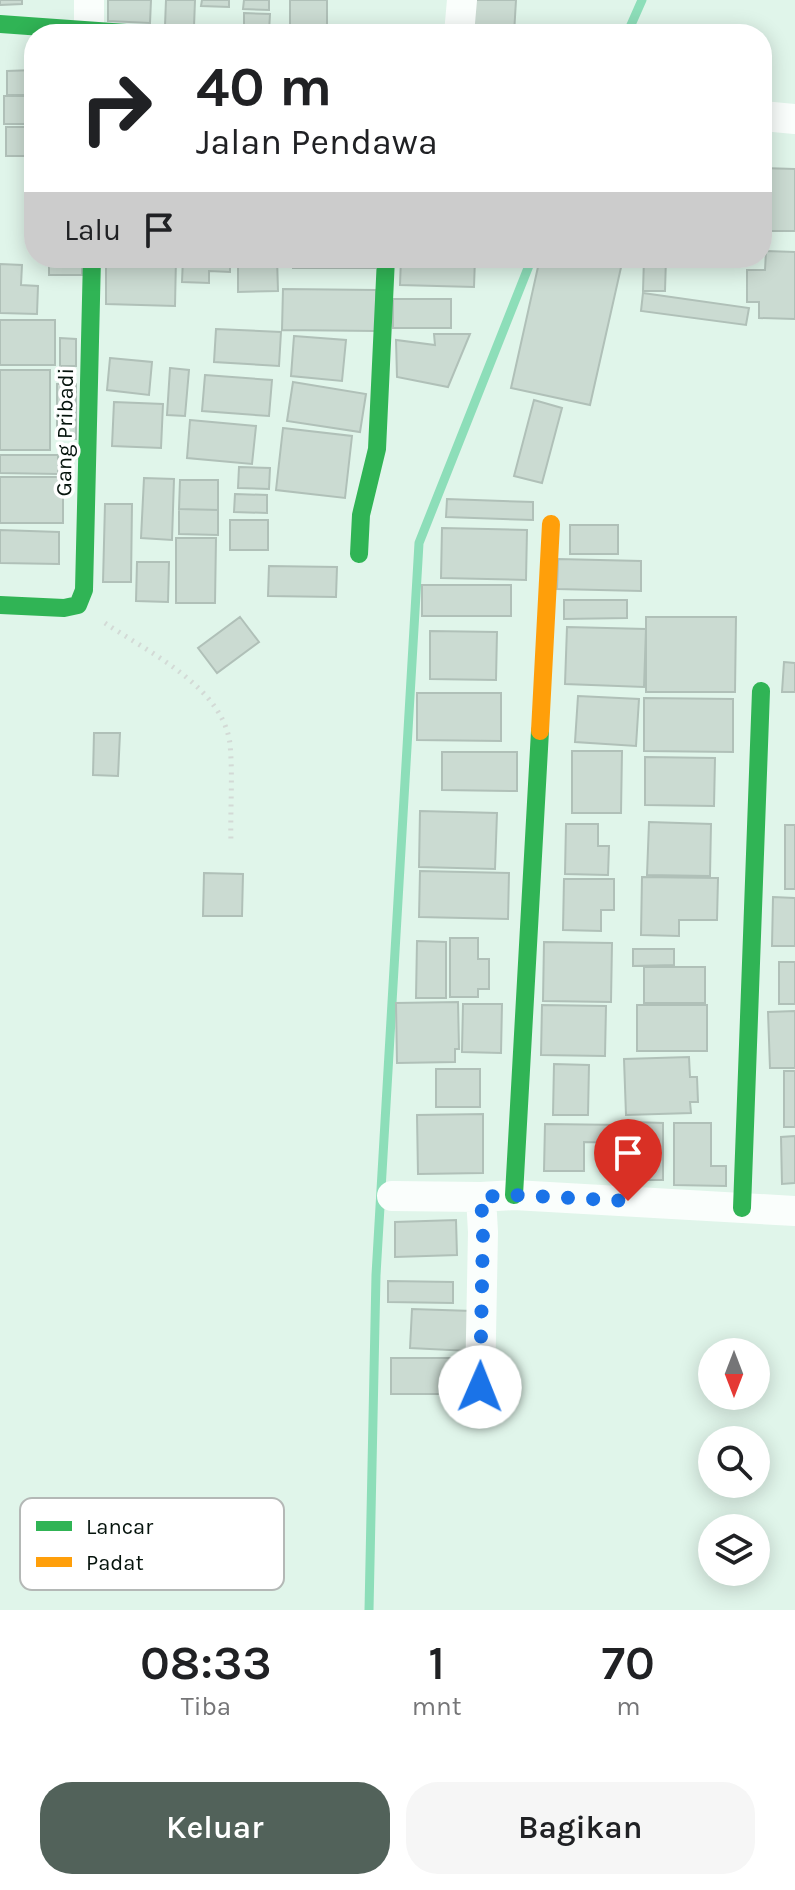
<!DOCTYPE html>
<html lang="id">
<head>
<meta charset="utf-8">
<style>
  :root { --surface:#fff; --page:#f6f6f6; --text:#202124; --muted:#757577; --accent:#52625a }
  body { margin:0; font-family:Karla,sans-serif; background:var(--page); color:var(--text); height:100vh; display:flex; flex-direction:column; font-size:30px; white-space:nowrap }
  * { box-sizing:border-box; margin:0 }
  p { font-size:26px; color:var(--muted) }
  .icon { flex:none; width:44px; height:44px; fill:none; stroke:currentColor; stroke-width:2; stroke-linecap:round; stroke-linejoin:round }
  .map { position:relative; height:1610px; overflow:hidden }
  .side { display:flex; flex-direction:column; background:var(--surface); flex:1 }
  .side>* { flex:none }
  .top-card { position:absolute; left:24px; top:24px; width:748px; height:244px; border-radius:32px; box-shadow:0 4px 20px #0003; background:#fff; color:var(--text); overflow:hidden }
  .needle { width:52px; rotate:180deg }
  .controls { position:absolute; left:698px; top:1338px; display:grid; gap:16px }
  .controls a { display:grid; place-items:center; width:72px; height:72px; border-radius:50%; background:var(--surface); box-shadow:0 4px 20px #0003; font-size:40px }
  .pin { position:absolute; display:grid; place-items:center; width:68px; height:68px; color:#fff; margin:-82px -34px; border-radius:50% 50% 50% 0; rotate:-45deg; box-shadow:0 0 8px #0007 }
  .pin .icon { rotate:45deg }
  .me { position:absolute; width:88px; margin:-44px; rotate:1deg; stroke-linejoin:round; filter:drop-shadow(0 0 6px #0008) }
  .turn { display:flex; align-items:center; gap:28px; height:168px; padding:0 40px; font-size:36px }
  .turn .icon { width:104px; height:104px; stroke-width:2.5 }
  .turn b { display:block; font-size:56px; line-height:68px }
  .then { display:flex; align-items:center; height:76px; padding:0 40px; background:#0003; gap:16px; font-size:30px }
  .eta { display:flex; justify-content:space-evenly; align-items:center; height:136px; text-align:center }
  .eta b { font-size:48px; font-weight:600; line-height:56px }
  .cta { display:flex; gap:16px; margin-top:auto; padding:16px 40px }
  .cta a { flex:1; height:92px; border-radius:32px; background:var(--accent); color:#fff; font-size:32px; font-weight:600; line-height:92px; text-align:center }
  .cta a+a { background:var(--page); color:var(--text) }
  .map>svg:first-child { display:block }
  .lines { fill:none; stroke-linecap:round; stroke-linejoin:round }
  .stream { stroke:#8ddeb9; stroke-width:9 }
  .building { fill:#cbdbd2; stroke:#b0c0b8; stroke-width:2 }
  .path { stroke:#d3dad6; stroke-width:5; stroke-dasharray:2 6; stroke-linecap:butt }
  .street { stroke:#fafefc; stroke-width:30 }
  .fast { stroke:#30b455; stroke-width:18 }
  .slow { stroke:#ff9f0a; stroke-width:18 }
  .route { stroke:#1a73e8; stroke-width:14; stroke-dasharray:0 25.2 }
  .labels { text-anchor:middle; stroke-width:7; stroke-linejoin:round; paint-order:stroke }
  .street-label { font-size:22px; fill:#05130c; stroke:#fff }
  .key { fill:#fff; stroke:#b4b8b6; stroke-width:2 }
  .key-label { font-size:22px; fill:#05130c }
</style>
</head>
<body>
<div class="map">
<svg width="795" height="1610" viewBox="0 0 795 1610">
  <rect width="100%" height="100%" fill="#e0f5ea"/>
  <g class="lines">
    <path class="stream" d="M627 34 642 0
      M369 1610 376 1275 419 543 532 258"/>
  </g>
  <path class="building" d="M0 0H22V4L0 5Z
    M108 0H151L150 23 108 21Z
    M166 0H195L194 27 165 26Z
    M202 0H229V7L201 6Z
    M244 0H269V10L243 9Z
    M290 0H327V28L290 27Z
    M473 0H516L514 34H471Z
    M244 13 270 14 269 32 244 31Z
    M34 70V95H7V71Z
    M4 96H34V124H4Z
    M6 127H34V156H6Z
    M762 168 795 169V231H762Z
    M766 251 795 252V319L759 318V302H747V270H765Z
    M49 258H82V275H49Z
    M106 258H176L175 306 106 304Z
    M183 258H230V272L209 271V283L182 282Z
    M277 258 278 291 238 292V259Z
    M293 258H375V268H293Z
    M401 258H475L474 287 400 285Z
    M540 258H601L622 263 590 405 511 388Z
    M644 258H666L665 291H643Z
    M0 264 22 265 21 285 38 286 37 314 0 313Z
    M283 289 376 290V331L282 330Z
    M643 293 749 308 746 325 641 311Z
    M393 299H451V328H393Z
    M0 320H55V365H0Z
    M216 329 281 332 279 366 214 362Z
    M434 334H470L448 387 397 377 396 340 435 345Z
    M294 336 346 340 342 381 291 376Z
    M60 338 76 339V366H60Z
    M110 358 152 362 149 395 107 390Z
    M170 368 189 370 185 416 167 415Z
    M0 370H50V450H0Z
    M205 375 272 380 269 416 202 411Z
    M293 382 366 394 360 432 287 421Z
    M57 384H76V439H57Z
    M534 400 562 408 542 483 514 476Z
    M114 402 163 404 161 448 112 446Z
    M190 420 256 426 252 464 187 458Z
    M283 428 352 436 345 498 276 490Z
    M0 455H58V474L0 473Z
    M239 467 270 468 269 489 238 488Z
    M0 477H63V523H0Z
    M144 478 174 479 172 540 141 538Z
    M180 480H218V510L179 509Z
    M235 494 267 495V513L234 512Z
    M447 499 533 502V520L446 517Z
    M105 504H132L131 582H103Z
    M179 509 218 510V535L179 534Z
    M230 520H268V550H230Z
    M570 525H618V554H570Z
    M442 528 527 530 526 580 441 578Z
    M0 530 59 532V564L0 563Z
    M176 538H216L215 603H176Z
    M558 559 641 561V591L557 589Z
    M137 562H169L168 602 136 601Z
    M269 566 337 567 336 597 268 596Z
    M422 585H511V616H422Z
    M564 600H627V618L564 619Z
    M240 617 259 642 217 673 198 648Z
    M646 617H736L735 692H646Z
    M567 627 646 629 644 687 565 684Z
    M430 631 497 632 496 680 430 679Z
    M784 662 795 663V692H782Z
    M417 693H501V741L417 740Z
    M578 696 639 699 636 746 575 742Z
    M644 698 733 699V752L644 751Z
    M94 733H120L118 776 93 775Z
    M572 751H622L621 813H572Z
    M442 752H517V791L442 790Z
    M645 757 715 758 714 806 645 805Z
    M420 811 497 813 495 869 419 867Z
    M649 822 711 824 710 876 647 875Z
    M566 824H598V846H609L608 875 565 874Z
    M785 825H795V889H785Z
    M420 871 509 873 508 919 419 917Z
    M204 873 243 874 242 916H203Z
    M642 877 718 878 717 920H679V936L641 935Z
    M564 879H614V910H601V931L563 930Z
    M773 897 795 898V946H772Z
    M450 938H478V959H489V989H478V997H450Z
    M417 941 446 942V998H416Z
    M544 942 612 943 611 1002 543 1001Z
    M633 949H674V965L633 966Z
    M779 962H795V1004H779Z
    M644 967H705V1003H644Z
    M458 1002 459 1049H455V1062L397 1063 396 1003Z
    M463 1004H502L501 1053 462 1052Z
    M542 1005 606 1006 605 1056 541 1055Z
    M637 1005H707V1051H637Z
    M795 1011V1068H770L768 1012Z
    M689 1057 690 1077H697L698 1102H690L691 1113 626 1115 624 1059Z
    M554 1064 589 1065 588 1115H553Z
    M436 1069H480V1107H436Z
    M784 1071H795V1127H784Z
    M483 1114V1173L418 1174 417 1115Z
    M630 1122 663 1123V1180H629Z
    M674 1123H711V1166H726V1186L674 1185Z
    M545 1124 624 1125V1143L584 1142V1171H544Z
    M795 1136V1183L782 1184 781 1137Z
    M456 1220 457 1255 395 1257V1222Z
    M388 1281 453 1282V1303L388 1302Z
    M412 1309 472 1311 470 1351 410 1348Z
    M391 1358H460L459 1394H391Z"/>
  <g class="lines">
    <path class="path" d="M105 623C148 652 223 687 230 744 233 776 230 811 231 843"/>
    <path class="street" d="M89 31V0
      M459 34 462 0
      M762 116 795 119
      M392 1196 481 1197 514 1195 795 1211
      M480 1387 483 1232 481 1197"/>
    <path class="fast" d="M0 24 140 34
      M359 554 361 515 377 449 386 258
      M0 605 64 608 78 605 84 590 92 258
      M514 1195 540 731
      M742 1208 761 691"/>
    <path class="slow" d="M540 731 551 524"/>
  </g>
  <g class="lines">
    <path class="route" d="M480 1387 483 1232 481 1197 514 1195 628 1201"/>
  </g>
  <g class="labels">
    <g class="street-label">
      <text transform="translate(64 432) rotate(-89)" y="8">Gang Pribadi</text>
    </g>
  </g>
  <rect x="20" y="1498" width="264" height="92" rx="12" class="key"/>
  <rect x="36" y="1521" width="36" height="10" fill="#30b455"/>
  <rect x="36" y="1557" width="36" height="10" fill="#ff9f0a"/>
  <g class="key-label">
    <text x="86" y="1534">Lancar</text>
    <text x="86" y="1570">Padat</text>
  </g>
</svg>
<div class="controls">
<a><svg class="needle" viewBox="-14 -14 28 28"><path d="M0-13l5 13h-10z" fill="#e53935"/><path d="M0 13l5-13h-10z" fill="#757577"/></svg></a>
<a><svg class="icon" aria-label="search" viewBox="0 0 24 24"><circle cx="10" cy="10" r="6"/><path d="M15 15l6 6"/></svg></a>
<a><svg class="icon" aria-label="layers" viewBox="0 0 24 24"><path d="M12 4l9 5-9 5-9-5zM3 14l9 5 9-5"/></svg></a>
</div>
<div class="pin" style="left:628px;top:1201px;background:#d93025"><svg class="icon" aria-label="arrive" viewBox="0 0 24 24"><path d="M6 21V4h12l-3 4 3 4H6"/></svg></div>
<svg class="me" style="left:480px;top:1387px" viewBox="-20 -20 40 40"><circle r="19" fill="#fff"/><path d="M0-13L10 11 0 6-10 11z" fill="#1a73e8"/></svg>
<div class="top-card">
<div class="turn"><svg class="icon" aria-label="right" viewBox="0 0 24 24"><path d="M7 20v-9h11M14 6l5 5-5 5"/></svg><div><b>40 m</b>Jalan Pendawa</div></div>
<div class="then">Lalu<svg class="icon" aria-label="arrive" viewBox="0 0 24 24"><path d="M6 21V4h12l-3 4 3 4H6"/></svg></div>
</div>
</div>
<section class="side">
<div class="eta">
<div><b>08:33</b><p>Tiba</p></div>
<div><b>1</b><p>mnt</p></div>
<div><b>70</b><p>m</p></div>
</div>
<div class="cta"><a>Keluar</a><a>Bagikan</a></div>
</section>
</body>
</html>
